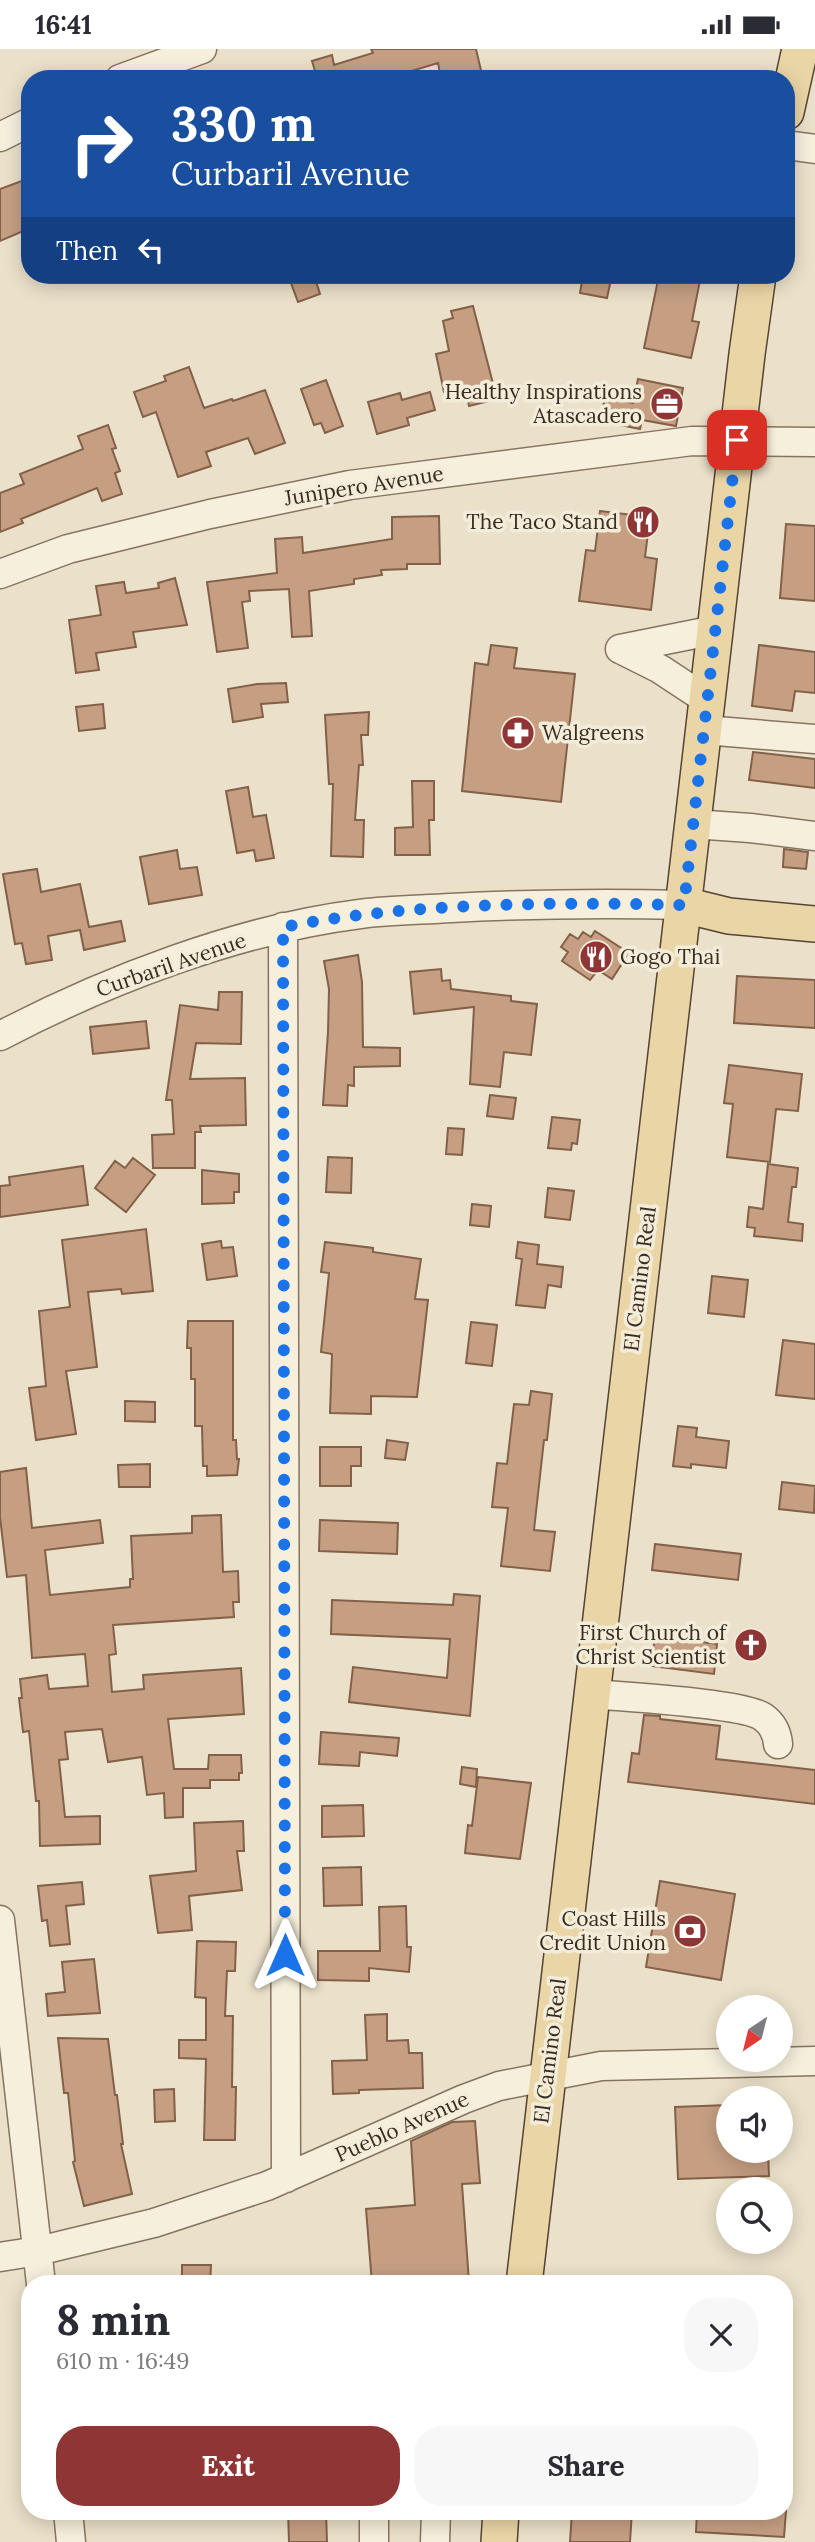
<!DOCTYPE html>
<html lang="en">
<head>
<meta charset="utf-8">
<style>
  :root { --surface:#fff; --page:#f7f7f7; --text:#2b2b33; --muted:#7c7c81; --accent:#903535 }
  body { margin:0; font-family:Lora,serif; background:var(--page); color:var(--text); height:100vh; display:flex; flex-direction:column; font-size:26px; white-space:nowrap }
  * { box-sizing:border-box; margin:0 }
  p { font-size:23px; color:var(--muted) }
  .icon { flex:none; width:38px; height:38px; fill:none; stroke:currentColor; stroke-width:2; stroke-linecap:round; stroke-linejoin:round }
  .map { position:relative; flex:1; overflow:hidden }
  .drawer { position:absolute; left:21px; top:2226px; width:772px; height:245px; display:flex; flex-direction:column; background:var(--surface); border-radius:28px; box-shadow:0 4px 18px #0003 }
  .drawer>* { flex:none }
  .guide { position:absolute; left:21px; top:21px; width:774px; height:214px; border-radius:28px; box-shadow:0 4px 18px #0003; background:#1a4fa0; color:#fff; overflow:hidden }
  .needle { width:46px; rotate:215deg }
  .fabs { position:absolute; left:716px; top:1946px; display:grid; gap:14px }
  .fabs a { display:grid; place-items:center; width:77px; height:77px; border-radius:50%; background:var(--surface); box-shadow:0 4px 18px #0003; font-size:35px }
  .pin { position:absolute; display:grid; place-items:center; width:60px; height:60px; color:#fff; margin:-30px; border-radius:14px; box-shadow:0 4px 10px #0006 }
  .me { position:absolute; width:77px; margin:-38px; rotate:0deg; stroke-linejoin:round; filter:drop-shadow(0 0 5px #0008) }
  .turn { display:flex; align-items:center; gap:24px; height:147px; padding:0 35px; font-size:32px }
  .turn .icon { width:91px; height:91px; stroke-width:2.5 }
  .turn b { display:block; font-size:49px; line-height:60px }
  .then { display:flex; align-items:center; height:66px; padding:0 35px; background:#0003; gap:14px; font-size:26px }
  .round { display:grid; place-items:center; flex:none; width:74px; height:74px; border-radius:28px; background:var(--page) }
  .summary { display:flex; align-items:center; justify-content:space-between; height:119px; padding:0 35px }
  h1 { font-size:42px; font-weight:800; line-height:52px }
  .primary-button { display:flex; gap:14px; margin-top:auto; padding:14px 35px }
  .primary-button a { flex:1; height:80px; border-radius:28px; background:var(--accent); color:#fff; font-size:28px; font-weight:800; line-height:80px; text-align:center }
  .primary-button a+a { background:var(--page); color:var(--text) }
  .status { display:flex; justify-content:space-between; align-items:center; height:49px; padding:0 35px; background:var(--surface); direction:ltr }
  .status svg { height:19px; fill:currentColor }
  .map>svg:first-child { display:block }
  .building { fill:#c69f83; stroke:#836048; stroke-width:2 }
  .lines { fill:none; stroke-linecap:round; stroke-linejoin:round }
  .minor-casing { stroke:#867460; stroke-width:31 }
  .major-casing { stroke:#554333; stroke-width:38 }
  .minor { stroke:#f6efdc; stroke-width:28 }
  .major { stroke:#ead5a6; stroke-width:35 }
  .route { stroke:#1a73e8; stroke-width:12; stroke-dasharray:0 21.6 }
  .labels { text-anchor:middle; stroke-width:7; stroke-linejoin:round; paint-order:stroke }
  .poi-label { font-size:21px; fill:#382d22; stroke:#f3ecd9; text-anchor:end }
  .street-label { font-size:21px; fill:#382d22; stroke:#f3ecd9 }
</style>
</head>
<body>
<div class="status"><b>16:41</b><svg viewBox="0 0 49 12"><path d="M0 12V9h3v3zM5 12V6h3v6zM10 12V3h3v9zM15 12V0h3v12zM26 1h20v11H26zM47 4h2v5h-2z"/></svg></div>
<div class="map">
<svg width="815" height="2493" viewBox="0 0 815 2493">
  <rect width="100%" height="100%" fill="#ebe1ca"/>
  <path class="building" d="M371 0H476L483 30H441L438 14 385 30H303L302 26 315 22 312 12 332 6 334 16 373 4Z
    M30 129V167L23 169 28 180 0 192V140Z
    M314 226 320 245 298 253 291 234Z
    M583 226H612L607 249 580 244Z
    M659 226H701L692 272 699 273 691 309 644 299Z
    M473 257 497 350 469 357 465 338 444 343 436 305 449 302 443 272 453 269 451 262Z
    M189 318 204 359 232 350 233 352 265 341 285 394 255 405 248 389 206 403 211 417 178 428 156 363 143 368 134 343 166 332 164 327Z
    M638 330 683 339 676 377 642 371 640 380 600 372 605 348 633 354Z
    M326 331 343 377 325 384 321 374 314 376 301 340Z
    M430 343 435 361 407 369 409 376 377 385 368 353 400 344 402 351Z
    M108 376 116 399 112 400 120 422 115 424 122 445 102 452 97 439 21 470 23 474 0 483V444L24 435 20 425 83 400 78 387Z
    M600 462 650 468 645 508 657 510 651 561 579 552 586 501 595 502Z
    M439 467 440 515H407V520L381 521 382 526 354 530V535L309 542 312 587 292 588 289 540 249 542 250 552 242 553 248 599 217 603 207 533 277 524 275 490 302 488 303 504 392 490V468Z
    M786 475 815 477V552L780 549Z
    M175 529 187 576 133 583 136 598 96 604 99 621 76 624 69 571 101 566 96 537 124 533 126 544 159 539 158 534Z
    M491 596 517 599 514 619 575 625 561 753 462 742 475 614 488 616Z
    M759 596 815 603V644L795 642 792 662 752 657Z
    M286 634 288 653 261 655 263 668 233 673 228 640 257 635Z
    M103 655 105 679 79 682 76 658Z
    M369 663 368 686H361L363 716H359L355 771H364L363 808 331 807 333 735H329L325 666Z
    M753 703 815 710V739L749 731Z
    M412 732H434V771H429L430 806H395V779L413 778Z
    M248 738 253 768 266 766 274 809 256 812 254 801 237 804 226 742Z
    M784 800 808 803 806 820 783 818Z
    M177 801 180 820 197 818 202 846 149 855 140 808Z
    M37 820 41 843 80 835 89 878 121 872 125 892 84 901 80 881 48 887 52 911 26 915 22 894 15 895 3 825Z
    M595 882 629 904 612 930 598 921 590 931 562 912 568 903 561 898 570 885 578 890 583 883 591 888Z
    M358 906 362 933 363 998 400 999V1017L354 1018V1037L348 1036 347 1057 323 1056 328 983 329 940 324 912Z
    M441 920 442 932 450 931 451 940 511 947V952L537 955 531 1006 504 1003 500 1038 470 1035 474 958 414 965 410 923Z
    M737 927 815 931V979L734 974Z
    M219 943H242L241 995 196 994 190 1030 245 1029 246 1076 200 1077 201 1083H195V1119H153L152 1086 174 1085 172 1051H166L180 956 218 961Z
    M146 972 149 999 93 1005 90 978Z
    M729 1016 802 1025 798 1062 776 1060 770 1113 727 1108 733 1055 724 1054Z
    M490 1046 516 1049 513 1070 487 1067Z
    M552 1068 580 1071 577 1095 572 1094 571 1101 548 1099Z
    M448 1079 464 1080 462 1106 446 1105Z
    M328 1108 352 1109 351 1144 326 1143Z
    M133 1109 155 1126 126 1163 95 1139 115 1112 125 1119Z
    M768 1115 798 1119 796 1138H792L788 1173 803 1175 802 1192 754 1187 755 1179 747 1178 749 1158 763 1160Z
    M83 1117 88 1156 0 1168V1137L10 1136 9 1128Z
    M202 1121 239 1125V1143H234V1154L202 1155Z
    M548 1139 574 1142 570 1171 545 1168Z
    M472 1155 491 1157 489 1178 470 1176Z
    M146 1180 153 1242 122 1245 121 1240 88 1243 97 1318 66 1322 76 1385 36 1391 29 1339 46 1337 39 1262 70 1258 62 1191Z
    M221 1192 222 1199 233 1198 237 1227 207 1231 202 1195Z
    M325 1193 373 1199V1203L421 1210 415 1250 428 1251 417 1348 371 1347V1365L330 1364 332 1305 321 1303 329 1224 321 1223Z
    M518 1193 539 1196 537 1215 563 1218 561 1238 548 1236 545 1259 516 1256 522 1210 516 1209Z
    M712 1227 748 1231 744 1268 708 1264Z
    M188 1272H233V1391H236L237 1410H239L237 1426 207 1427V1417H203L202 1377H195V1330H191V1299H187Z
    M471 1273 497 1276 492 1317 466 1314Z
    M783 1291 815 1295V1350L776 1346Z
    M531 1342 552 1345 547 1391H544L534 1481 555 1483 550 1522 501 1517 508 1459 492 1458 497 1414 507 1415 514 1355 529 1356Z
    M125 1352 155 1353V1373L125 1372Z
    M678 1377 697 1379 696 1388 729 1392 726 1419 691 1415V1419L673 1417Z
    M387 1391 408 1394 405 1411 385 1409Z
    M320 1398H361V1417H351V1437H320Z
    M150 1415V1438H119L118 1416Z
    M26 1419 32 1479 100 1471 103 1494 45 1501 50 1546 130 1538V1530H133L131 1487 192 1484V1467L221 1466 223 1523 238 1522 239 1553H233L234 1568 113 1576 116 1605 109 1606 112 1643 144 1640 143 1626 241 1619 244 1665 168 1670 174 1720H208L209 1706H241L242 1724H239V1731H210V1739H183V1768L165 1769 164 1744 147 1746 142 1708 108 1713 102 1680 65 1683 68 1710 59 1711 65 1768 100 1767V1795L40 1797 39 1752H36L29 1682 23 1683 19 1649H22L20 1630 47 1626 49 1640 88 1637 85 1605 32 1609 26 1526 7 1528 0 1468V1423Z
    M782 1433 815 1437 814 1464 779 1460Z
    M320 1471 398 1474 397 1505 319 1502Z
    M655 1495 741 1505 738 1531 652 1521Z
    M454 1545 480 1547 470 1667 349 1653 353 1618 447 1629 450 1590 331 1585 332 1551 453 1556Z
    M655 1587 717 1595 714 1625 651 1617Z
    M644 1666 660 1667V1670L720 1677 716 1710 815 1721V1755L628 1733 632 1704 639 1705Z
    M321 1683 399 1689 397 1707 360 1703 359 1717 319 1715Z
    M462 1718 477 1720 476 1738 460 1735Z
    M478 1728 531 1734 520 1810 465 1804 468 1776 472 1777Z
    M363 1756 364 1787 322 1788V1757Z
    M243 1772 244 1802H237L242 1841 189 1847 192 1881 158 1884 150 1827 196 1822 194 1774Z
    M361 1818 362 1856 324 1857 323 1819Z
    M660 1832 735 1845 721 1931 646 1918Z
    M82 1833 84 1855 66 1857 70 1895 50 1897 47 1871 42 1872 38 1837Z
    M406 1857 407 1898H411L409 1923 369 1919V1932L318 1931V1902H380L379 1858Z
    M197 1892 236 1893 235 1922H227L225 1967H233L232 2038H236L235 2091H204L206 2010 179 2009V1991H206V1949L195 1948Z
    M94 1910 100 1964 48 1967 46 1945 65 1943 62 1913Z
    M387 1965V1992L408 1991 409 2004H422L423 2039 359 2041V2044L333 2045 332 2012 367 2011 365 1966Z
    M58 1989 108 1990 115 2046H117L123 2095H121L132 2145 84 2157 73 2113 75 2112 68 2044H64Z
    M174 2040 175 2072 155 2073 154 2041Z
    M728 2056V2102H768L769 2127 678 2130 675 2058Z
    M475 2072 480 2134 462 2135 469 2233 372 2235 366 2160 415 2156 411 2092 452 2073Z
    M182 2216H211L210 2235H182Z
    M288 2462H326L327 2493H289Z
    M572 2462H632L630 2493H570Z
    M697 2462H786L784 2488 696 2483Z"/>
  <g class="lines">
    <defs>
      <path id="minor" d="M120 30 202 0
        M0 88 30 73
        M786 96 815 100
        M0 525 68 500 210 465 350 436 692 392 815 393
        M620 600 660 620 707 651
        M620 600 715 581
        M704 681 815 690
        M693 775 750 779 815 787
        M283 878 286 2129
        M0 987C107 931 240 880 360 865 390 861 421 861 451 859 528 855 606 854 684 856
        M592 1645C623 1648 743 1654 763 1668 773 1675 777 1684 778 1695
        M0 1871 41 2235
        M0 2208 38 2202 154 2174 267 2137 464 2050 499 2037 601 2017 815 2012
        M68 2462 71 2493
        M374 2493V2462
        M435 2493 436 2462"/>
      <path id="major" d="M786 63 800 0
        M684 856 729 867 815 875
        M524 2235 747 305 758 226
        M499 2493 501 2462"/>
    </defs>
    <use href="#minor" class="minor-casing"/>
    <use href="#major" class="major-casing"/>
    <use href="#minor" class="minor"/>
    <use href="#major" class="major"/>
  </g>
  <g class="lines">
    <path class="route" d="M285 1906 283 878C414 853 551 853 684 856L737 391"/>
  </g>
  <defs>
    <symbol id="office-disc" viewBox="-11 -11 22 22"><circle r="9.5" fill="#903535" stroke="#f3ecd9"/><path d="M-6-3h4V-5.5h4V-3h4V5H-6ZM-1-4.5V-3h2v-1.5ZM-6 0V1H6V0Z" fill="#fff"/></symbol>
    <symbol id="restaurant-disc" viewBox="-11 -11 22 22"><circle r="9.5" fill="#903535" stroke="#f3ecd9"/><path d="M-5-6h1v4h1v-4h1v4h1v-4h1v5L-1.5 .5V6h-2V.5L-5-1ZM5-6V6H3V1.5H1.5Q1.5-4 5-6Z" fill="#fff"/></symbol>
    <symbol id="pharmacy-disc" viewBox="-11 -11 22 22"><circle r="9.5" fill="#903535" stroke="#f3ecd9"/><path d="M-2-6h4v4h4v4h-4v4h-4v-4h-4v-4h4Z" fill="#fff"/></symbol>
    <symbol id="church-disc" viewBox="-11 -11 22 22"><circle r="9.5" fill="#903535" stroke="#f3ecd9"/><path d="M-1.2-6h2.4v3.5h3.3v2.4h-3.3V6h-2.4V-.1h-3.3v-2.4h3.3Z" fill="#fff"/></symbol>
    <symbol id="bank-disc" viewBox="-11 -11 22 22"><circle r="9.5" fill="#903535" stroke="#f3ecd9"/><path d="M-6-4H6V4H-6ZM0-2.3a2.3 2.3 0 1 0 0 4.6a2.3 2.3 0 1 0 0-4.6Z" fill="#fff"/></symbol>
  </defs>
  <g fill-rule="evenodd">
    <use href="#office-disc" x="648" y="336" width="38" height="38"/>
    <use href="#restaurant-disc" x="624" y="454" width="38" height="38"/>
    <use href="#pharmacy-disc" x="499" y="665" width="38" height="38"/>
    <use href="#restaurant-disc" x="577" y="889" width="38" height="38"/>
    <use href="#church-disc" x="732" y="1577" width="38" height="38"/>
    <use href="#bank-disc" x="671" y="1863" width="38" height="38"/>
  </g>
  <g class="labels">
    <g class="poi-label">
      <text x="642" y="350">Healthy Inspirations<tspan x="642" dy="24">Atascadero</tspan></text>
      <text x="618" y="480">The Taco Stand</text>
      <text x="542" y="691" text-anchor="start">Walgreens</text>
      <text x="620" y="915" text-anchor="start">Gogo Thai</text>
      <text x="726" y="1591">First Church of<tspan x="726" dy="24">Christ Scientist</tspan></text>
      <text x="666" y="1877">Coast Hills<tspan x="666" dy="24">Credit Union</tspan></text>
    </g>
    <g class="street-label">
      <text transform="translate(364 437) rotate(-9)" y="7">Junipero Avenue</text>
      <text transform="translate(171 916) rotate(-19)" y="7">Curbaril Avenue</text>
      <text transform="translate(640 1230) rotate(-83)" y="7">El Camino Real</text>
      <text transform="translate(550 2002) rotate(-83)" y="7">El Camino Real</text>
      <text transform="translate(402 2078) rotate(-24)" y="7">Pueblo Avenue</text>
    </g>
  </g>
</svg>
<div class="fabs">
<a><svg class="needle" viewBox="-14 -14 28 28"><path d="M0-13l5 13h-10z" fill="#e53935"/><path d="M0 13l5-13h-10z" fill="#7c7c81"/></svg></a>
<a><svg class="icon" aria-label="sound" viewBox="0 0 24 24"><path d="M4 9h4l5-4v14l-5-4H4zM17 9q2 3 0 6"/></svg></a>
<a><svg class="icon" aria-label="search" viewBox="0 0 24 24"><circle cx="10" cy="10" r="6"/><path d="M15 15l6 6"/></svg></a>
</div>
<div class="pin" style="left:737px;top:391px;background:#d93025"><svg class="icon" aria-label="arrive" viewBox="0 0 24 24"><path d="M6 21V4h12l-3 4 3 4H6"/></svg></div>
<svg class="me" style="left:285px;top:1906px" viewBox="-20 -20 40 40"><path d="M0-17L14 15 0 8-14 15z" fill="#1a73e8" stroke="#fff" stroke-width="4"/></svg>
<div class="guide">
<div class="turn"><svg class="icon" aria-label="right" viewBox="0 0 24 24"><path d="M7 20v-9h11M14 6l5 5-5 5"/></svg><div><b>330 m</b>Curbaril Avenue</div></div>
<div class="then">Then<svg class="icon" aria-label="left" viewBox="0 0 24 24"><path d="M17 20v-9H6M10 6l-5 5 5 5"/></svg></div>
</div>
<section class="drawer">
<div class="summary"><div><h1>8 min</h1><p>610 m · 16:49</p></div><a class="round"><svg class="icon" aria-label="close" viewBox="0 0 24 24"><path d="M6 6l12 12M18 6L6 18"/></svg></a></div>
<div class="primary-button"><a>Exit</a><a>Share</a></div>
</section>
</div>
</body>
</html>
